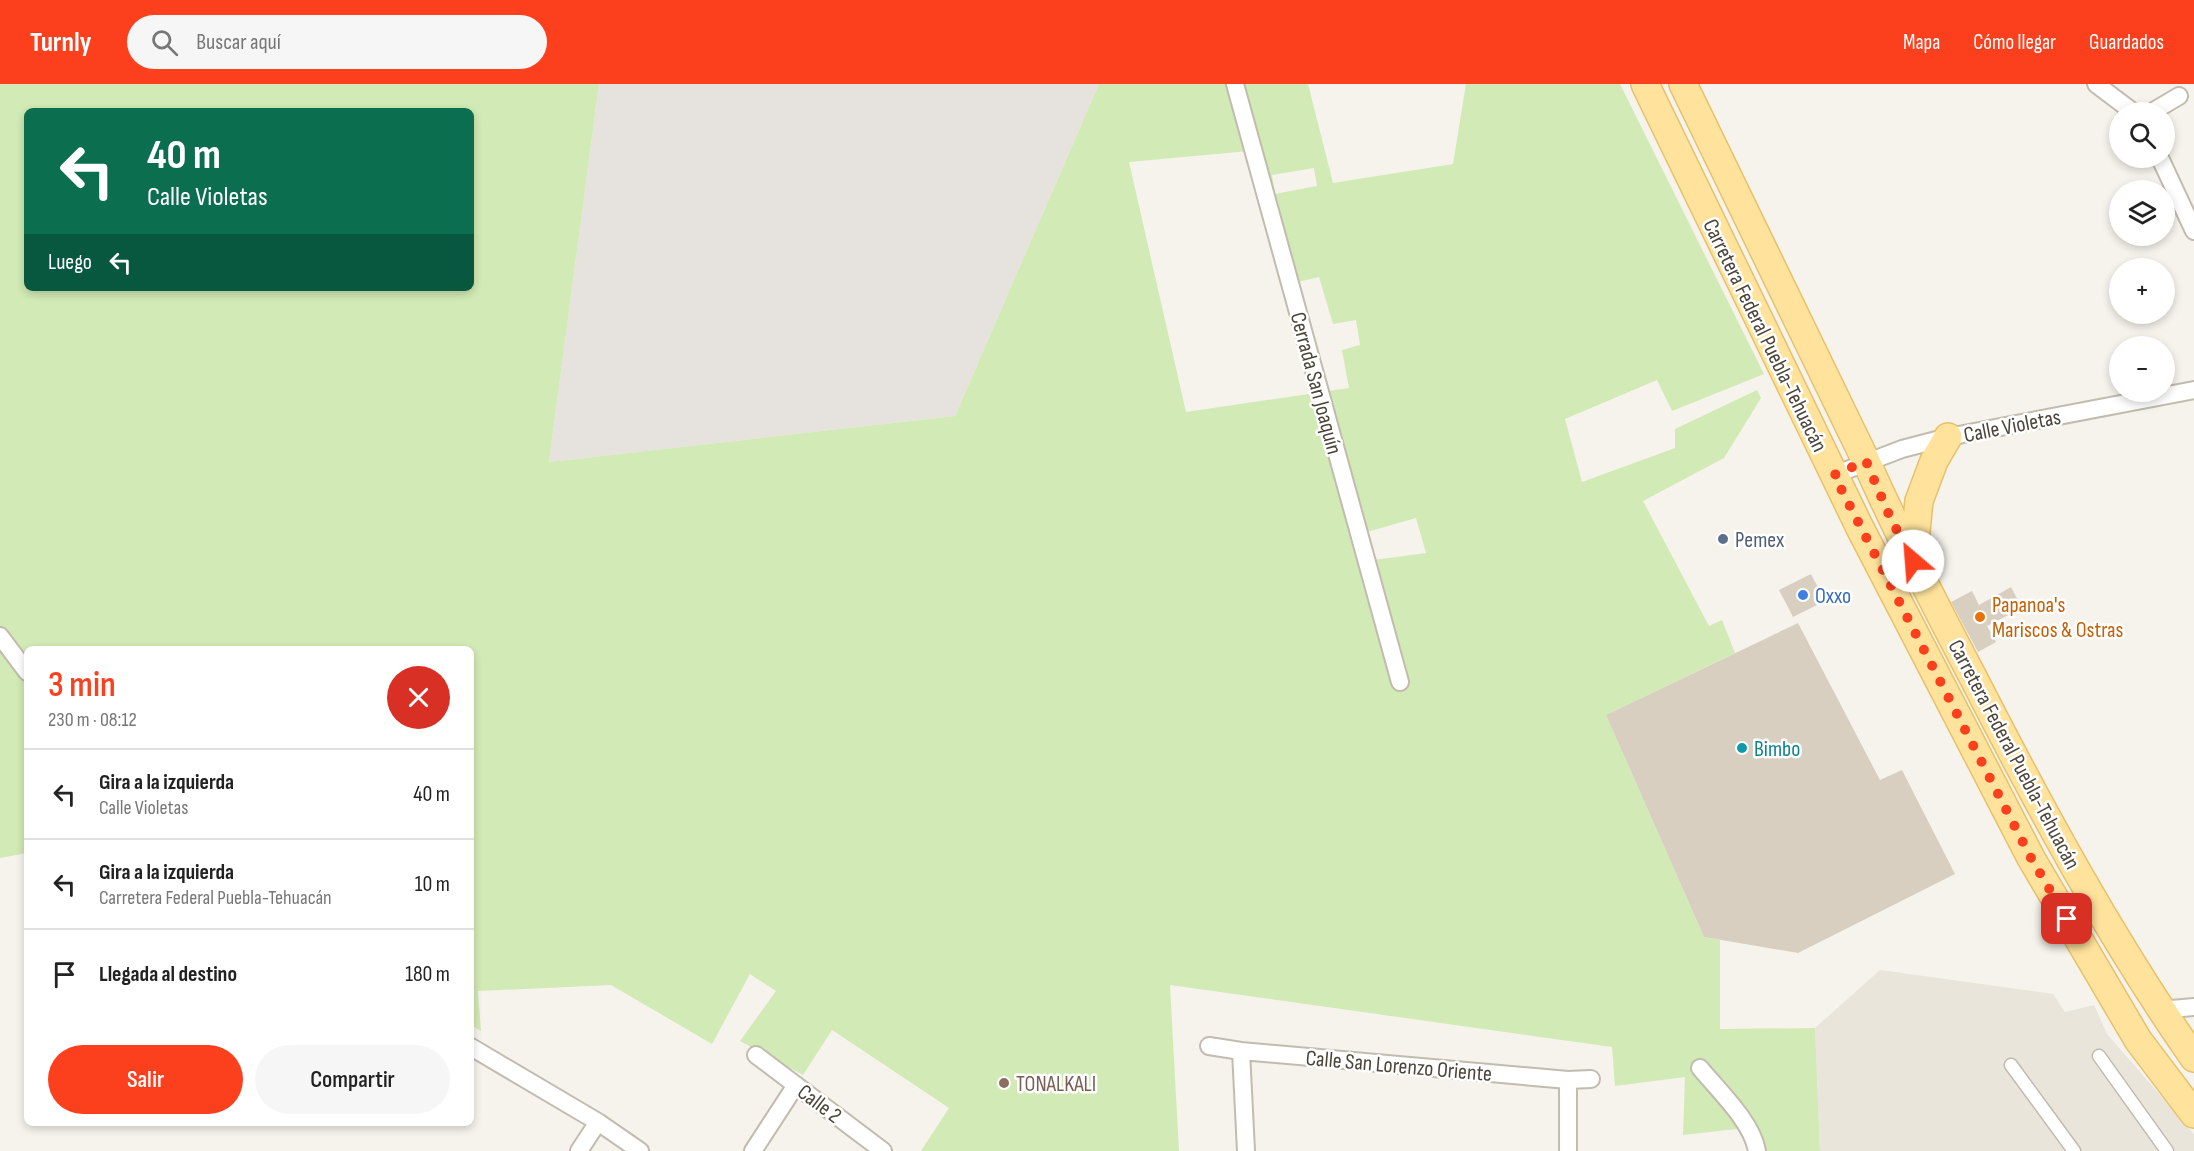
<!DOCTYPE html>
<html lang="es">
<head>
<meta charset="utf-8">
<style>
  :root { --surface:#fff; --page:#f6f6f6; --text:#222; --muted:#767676; --line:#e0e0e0; --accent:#fc3f1d }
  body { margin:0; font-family:"Sofia Sans Condensed",sans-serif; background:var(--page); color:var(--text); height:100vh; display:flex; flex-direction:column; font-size:22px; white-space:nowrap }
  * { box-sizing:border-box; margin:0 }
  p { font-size:20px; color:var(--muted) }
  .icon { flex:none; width:33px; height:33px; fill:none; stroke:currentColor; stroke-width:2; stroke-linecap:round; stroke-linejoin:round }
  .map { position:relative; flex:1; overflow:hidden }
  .panel { position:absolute; left:24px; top:562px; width:450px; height:480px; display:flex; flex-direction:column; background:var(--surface); border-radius:9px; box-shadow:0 3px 9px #0003 }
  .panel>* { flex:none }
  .top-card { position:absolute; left:24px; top:24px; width:450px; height:183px; border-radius:9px; box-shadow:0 3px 9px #0003; background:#0b6e4f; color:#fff; overflow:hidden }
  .fabs { position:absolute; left:2109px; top:18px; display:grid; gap:12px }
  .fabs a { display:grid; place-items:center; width:66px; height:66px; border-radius:50%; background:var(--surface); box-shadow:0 3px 9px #0003; font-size:30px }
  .pin { position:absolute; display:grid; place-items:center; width:51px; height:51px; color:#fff; margin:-26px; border-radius:12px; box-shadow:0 3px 9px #0006 }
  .me { position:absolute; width:66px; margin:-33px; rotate:333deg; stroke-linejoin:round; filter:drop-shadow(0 0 4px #0008) }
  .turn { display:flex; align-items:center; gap:21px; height:126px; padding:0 24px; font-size:27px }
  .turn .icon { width:78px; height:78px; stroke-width:2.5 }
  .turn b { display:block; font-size:42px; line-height:51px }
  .then { display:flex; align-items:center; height:57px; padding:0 24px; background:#0003; gap:12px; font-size:22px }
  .round { display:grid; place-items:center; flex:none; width:63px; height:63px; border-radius:32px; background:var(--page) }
  .summary { display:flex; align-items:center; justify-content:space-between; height:102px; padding:0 24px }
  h1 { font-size:36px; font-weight:600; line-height:45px; color:var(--accent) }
  .action { display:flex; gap:12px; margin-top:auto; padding:12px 24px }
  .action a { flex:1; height:69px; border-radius:36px; background:var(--accent); color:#fff; font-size:24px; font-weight:600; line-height:69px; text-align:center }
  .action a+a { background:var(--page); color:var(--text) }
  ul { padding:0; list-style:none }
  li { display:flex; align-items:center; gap:18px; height:90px; padding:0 24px; border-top:2px solid var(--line) }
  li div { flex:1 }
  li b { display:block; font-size:22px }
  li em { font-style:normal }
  header { display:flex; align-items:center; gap:36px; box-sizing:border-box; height:84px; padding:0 30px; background:var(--accent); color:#fff }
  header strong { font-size:28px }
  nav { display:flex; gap:33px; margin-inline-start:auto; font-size:21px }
  .search { width:420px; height:54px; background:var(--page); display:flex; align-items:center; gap:15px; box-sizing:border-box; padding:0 21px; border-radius:33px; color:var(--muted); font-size:22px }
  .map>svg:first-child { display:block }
  .residential { fill:#eae5da }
  .industrial { fill:#e6e2dd }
  .green { fill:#d2eab5; fill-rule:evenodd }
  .building { fill:#d8cfc1 }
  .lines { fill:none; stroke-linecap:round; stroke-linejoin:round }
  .pedestrian-casing { stroke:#c2bbae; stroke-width:15 }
  .minor-casing { stroke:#c2bbae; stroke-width:20 }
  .primary-casing { stroke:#e6c16a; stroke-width:30 }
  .pedestrian { stroke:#fff; stroke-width:12 }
  .minor { stroke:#fff; stroke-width:16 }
  .primary { stroke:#ffe39c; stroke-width:27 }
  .route { stroke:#fc3f1d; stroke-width:10; stroke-dasharray:0 18 }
  .service-dot { fill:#5c6f8a; stroke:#fff; stroke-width:2 }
  .shop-dot { fill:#3f7fe0; stroke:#fff; stroke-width:2 }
  .food-dot { fill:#e8710a; stroke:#fff; stroke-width:2 }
  .culture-dot { fill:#0f9aa8; stroke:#fff; stroke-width:2 }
  .education-dot { fill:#8d6e63; stroke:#fff; stroke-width:2 }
  .labels { text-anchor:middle; stroke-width:5; stroke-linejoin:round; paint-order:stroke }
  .street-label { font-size:22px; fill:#4b4439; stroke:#fff }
  .service-label { font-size:22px; fill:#4e5e75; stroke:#fff; text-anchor:start }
  .shop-label { font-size:22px; fill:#366cbe; stroke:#fff; text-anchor:start }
  .food-label { font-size:22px; fill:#c56008; stroke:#fff; text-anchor:start }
  .culture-label { font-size:22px; fill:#0d838f; stroke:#fff; text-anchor:start }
  .education-label { font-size:22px; fill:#785e54; stroke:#fff; text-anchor:start }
</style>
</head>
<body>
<header>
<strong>Turnly</strong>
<div class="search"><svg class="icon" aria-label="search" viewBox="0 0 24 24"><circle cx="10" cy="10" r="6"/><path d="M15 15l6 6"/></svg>Buscar aquí</div>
<nav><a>Mapa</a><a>Cómo llegar</a><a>Guardados</a></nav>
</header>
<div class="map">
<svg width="2194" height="1067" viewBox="0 0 2194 1067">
  <rect width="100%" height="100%" fill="#f6f3ec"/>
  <path class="residential" d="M1880 886 2053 910 2065 928 2094 921 2107 950 2194 1050V1067H1820L1815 944Z"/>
  <path class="industrial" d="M599 0H1099L955 332 549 378Z"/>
  <path class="green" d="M0 0H599L549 378 955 332 1099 0H1308L1333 99 1453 80 1466 0H1620L1764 290 1672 327 1657 296 1565 335 1582 398 1675 364V345L1757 306 1761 314 1724 374 1643 417 1709 542 1722 536 1735 569 1606 631 1704 853 1720 856V945L1815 944 1820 1067H1753L1746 1044 1683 1051 1685 993 1615 1002 1612 963 1170 901 1179 1067H921L949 1024 832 946 803 991 740 957 776 907 750 890 712 960 611 901 478 907 481 947 471 941V566H27V586L0 552ZM27 27H471V204H27ZM1249 67 1285 201 1319 193 1333 240 1356 236 1360 261 1342 266 1349 304 1186 328 1129 78ZM1314 84 1317 102 1275 110 1272 91ZM1416 434 1426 469 1359 478 1353 452Z
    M0 566 27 600V769L0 774Z"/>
  <path class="building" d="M1811 490 1825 517 1793 533 1779 506Z
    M2011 503 2022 524 1987 542 1996 558 1978 568 1951 518 1972 507 1979 521Z
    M1798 539 1880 696 1902 686 1955 790 1798 869 1704 853 1606 631Z"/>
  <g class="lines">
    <defs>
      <path id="pedestrian" d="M2099 972 2167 1067
        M2011 981 2074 1067"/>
      <path id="minor" d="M1235 0 1400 598
        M2096 0 2133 28
        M2152 28 2179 12
        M2160 74 2194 147
        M1834 391 1902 365 1948 353 2194 306
        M0 552 27 588
        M2160 926 2194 923
        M1209 962 1241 967 1568 996 1591 995
        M471 963 598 1038 640 1067
        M1241 967 1246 1067
        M756 971 883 1067
        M1700 984C1719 1007 1752 1038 1757 1067
        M579 1067 598 1038
        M753 1067 796 1001
        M1568 1067V996"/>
      <path id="primary" d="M1645 0 1860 444 2031 774 2138 956 2194 1030
        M1683 0 1866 377C1899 452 1937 525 1975 597 2041 726 2111 855 2194 974
        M1913 477 1919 417 1934 377 1948 353"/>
    </defs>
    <use href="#pedestrian" class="pedestrian-casing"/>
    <use href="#minor" class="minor-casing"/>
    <use href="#primary" class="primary-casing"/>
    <use href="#pedestrian" class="pedestrian"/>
    <use href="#minor" class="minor"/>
    <use href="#primary" class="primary"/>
  </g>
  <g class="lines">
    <path class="route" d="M1913 477 1890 433 1866 377 1834 391 2031 774 2067 835"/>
  </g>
  <circle class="service-dot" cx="1723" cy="455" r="6"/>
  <circle class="shop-dot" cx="1803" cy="511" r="6"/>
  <circle class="food-dot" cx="1980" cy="533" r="6"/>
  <circle class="culture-dot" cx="1742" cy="664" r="6"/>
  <circle class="education-dot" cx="1004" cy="999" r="6"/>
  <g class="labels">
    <g class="street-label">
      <text transform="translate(1766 251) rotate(64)" y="8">Carretera Federal Puebla-Tehuacán</text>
      <text transform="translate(1317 299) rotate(75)" y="8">Cerrada San Joaquín</text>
      <text transform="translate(2012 341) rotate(-11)" y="8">Calle Violetas</text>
      <text transform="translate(2015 670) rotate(62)" y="8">Carretera Federal Puebla-Tehuacán</text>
      <text transform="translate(1399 981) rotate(5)" y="8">Calle San Lorenzo Oriente</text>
      <text transform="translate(820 1019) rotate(37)" y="8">Calle 2</text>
    </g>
    <g class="service-label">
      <text x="1735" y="463">Pemex</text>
    </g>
    <g class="shop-label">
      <text x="1815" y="519">Oxxo</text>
    </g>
    <g class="food-label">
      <text x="1992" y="528">Papanoa's<tspan x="1992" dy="25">Mariscos &amp; Ostras</tspan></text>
    </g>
    <g class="culture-label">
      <text x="1754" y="672">Bimbo</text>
    </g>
    <g class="education-label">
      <text x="1016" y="1007">TONALKALI</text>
    </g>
  </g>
</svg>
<div class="fabs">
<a><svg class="icon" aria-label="search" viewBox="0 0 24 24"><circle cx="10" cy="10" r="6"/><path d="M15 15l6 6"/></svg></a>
<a><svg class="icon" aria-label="layers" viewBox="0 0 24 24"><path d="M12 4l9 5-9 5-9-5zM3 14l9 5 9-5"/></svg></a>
<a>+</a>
<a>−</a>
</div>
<div class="pin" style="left:2067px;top:835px;background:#d93025"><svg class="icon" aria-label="arrive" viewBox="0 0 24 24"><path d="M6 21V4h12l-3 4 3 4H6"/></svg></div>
<svg class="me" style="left:1913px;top:477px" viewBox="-20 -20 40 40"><circle r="19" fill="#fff"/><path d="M0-13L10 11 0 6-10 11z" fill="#fc3f1d"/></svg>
<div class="top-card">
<div class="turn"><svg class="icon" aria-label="left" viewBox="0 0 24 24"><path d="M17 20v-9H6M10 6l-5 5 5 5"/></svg><div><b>40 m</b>Calle Violetas</div></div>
<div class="then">Luego<svg class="icon" aria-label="left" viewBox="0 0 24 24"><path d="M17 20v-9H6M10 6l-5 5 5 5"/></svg></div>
</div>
<section class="panel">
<div class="summary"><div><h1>3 min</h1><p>230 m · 08:12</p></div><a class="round" style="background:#d93025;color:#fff"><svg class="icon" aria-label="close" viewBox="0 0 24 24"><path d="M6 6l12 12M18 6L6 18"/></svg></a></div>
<ul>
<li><svg class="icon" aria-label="left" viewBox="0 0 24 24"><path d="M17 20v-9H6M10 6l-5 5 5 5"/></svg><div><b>Gira a la izquierda</b><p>Calle Violetas</p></div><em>40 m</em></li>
<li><svg class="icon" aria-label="left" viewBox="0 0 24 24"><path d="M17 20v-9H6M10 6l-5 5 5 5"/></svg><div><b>Gira a la izquierda</b><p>Carretera Federal Puebla-Tehuacán</p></div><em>10 m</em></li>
<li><svg class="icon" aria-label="arrive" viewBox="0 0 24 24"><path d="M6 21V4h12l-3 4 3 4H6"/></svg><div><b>Llegada al destino</b></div><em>180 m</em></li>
</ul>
<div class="action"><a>Salir</a><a>Compartir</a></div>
</section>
</div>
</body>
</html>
